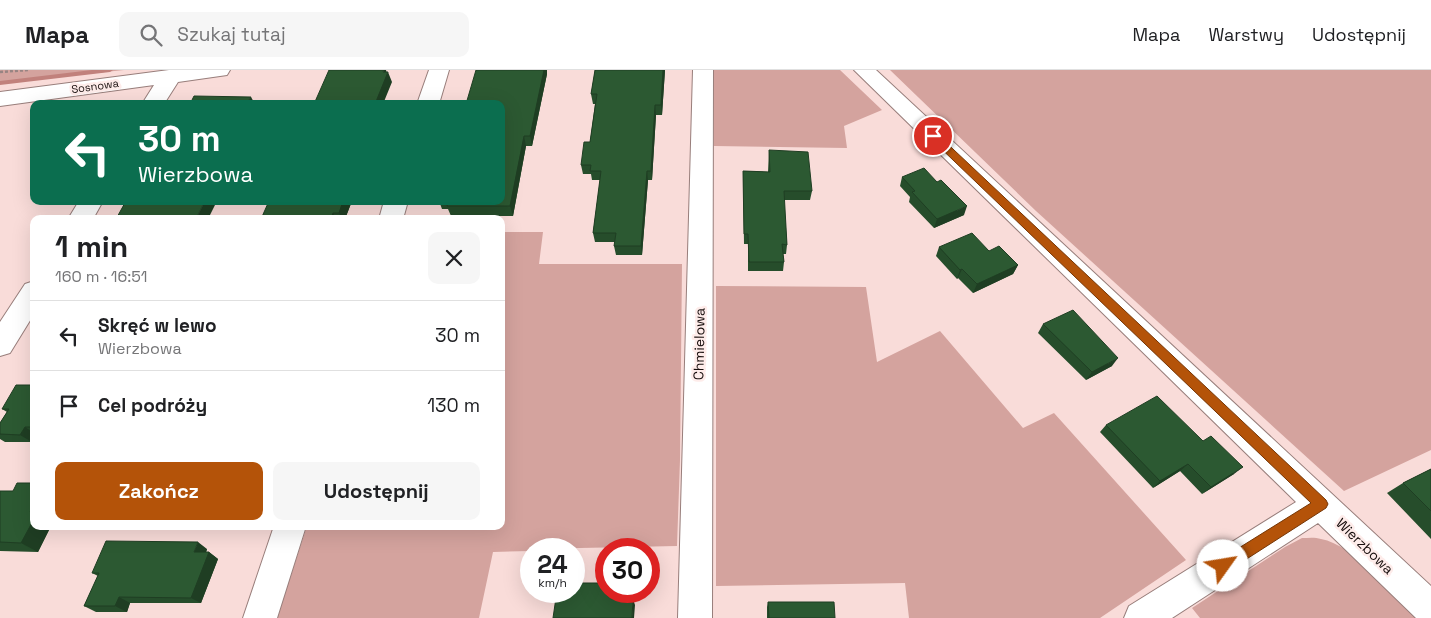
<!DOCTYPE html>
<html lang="pl">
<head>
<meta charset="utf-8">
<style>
  :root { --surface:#fff; --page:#f6f6f6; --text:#202124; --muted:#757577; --line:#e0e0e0; --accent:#b45309 }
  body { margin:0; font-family:"Space Grotesk",sans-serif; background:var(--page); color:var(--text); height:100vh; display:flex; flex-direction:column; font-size:19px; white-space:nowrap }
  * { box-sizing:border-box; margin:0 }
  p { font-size:16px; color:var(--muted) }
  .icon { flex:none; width:28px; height:28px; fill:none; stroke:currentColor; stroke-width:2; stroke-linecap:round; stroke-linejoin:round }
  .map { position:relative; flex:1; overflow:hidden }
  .drawer { position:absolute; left:30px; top:145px; width:475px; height:315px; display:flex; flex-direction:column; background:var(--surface); border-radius:10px; box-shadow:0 5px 20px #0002 }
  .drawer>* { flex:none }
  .guide { position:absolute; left:30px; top:30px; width:475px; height:105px; border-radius:10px; box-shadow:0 5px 20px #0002; background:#0b6e4f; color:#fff; overflow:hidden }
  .speed { position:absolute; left:520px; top:468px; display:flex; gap:10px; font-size:25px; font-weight:700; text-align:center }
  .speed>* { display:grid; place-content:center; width:65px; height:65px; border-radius:50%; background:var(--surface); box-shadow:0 5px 20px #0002; line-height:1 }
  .speed small { font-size:12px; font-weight:400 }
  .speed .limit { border:8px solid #d22; background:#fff; color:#111 }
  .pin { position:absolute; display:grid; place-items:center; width:42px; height:42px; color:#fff; margin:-21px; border:2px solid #fff; border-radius:50%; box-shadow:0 1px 5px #0007 }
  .me { position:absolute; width:55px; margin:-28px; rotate:58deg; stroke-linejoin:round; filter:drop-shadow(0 0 4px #0008) }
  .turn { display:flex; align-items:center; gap:18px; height:105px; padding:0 25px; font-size:22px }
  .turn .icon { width:65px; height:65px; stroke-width:2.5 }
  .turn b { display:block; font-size:35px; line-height:42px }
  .round { display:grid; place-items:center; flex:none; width:52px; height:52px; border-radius:10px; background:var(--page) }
  .headline { display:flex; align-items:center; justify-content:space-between; height:85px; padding:0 25px }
  h1 { font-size:30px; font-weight:700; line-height:38px }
  .action { display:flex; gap:10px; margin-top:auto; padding:10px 25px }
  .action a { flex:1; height:58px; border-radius:10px; background:var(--accent); color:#fff; font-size:20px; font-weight:700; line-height:58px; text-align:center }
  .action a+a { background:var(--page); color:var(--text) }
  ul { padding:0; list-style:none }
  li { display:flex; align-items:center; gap:15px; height:70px; padding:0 25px; border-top:1px solid var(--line) }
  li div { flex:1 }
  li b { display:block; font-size:19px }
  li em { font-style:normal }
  header { display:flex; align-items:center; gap:30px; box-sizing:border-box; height:70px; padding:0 25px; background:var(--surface); border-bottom:1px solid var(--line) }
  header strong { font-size:24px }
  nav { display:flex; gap:28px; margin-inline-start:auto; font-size:18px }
  .search { width:350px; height:45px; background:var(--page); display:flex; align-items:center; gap:12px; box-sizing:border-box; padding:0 18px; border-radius:10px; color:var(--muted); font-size:19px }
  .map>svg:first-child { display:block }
  .green { fill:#d4a39e }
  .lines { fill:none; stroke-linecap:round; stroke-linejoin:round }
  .stream { fill:#c1817c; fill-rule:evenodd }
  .minor-casing { stroke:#987e7b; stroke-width:2 }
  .path { stroke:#988482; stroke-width:2.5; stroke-dasharray:3 2; stroke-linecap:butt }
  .minor { fill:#fff; fill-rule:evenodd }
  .wall { fill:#264d2b }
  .shaded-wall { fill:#1f3e23 }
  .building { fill:#2c5932; stroke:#1f3e23 }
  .route { fill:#b45309; stroke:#753606 }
  .labels { text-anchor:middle; stroke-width:5; stroke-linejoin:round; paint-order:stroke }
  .far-street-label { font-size:11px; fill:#160d0c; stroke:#feecea }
  .street-label { font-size:14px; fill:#160d0c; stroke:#feecea }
</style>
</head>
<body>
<header>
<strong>Mapa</strong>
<div class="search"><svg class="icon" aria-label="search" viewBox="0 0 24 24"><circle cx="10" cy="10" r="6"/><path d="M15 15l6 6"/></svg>Szukaj tutaj</div>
<nav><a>Mapa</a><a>Warstwy</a><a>Udostępnij</a></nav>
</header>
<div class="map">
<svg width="1431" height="548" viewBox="0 0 1431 548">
  <rect width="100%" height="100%" fill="#f9dcd9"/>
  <path class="green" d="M0 0H124L0 13Z
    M714 0H840L882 40 844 56 847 78 714 76Z
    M890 0H1431V380L1344 421 1036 141Z
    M501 162H543L539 194H682L680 390 677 476 531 479V481L493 482 479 548H277L307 456H501Z
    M716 216 866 217 877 292 940 261 1023 358 1054 343 1186 490 1100 548H909L905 513 716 516Z
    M1302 468C1308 468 1315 467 1321 469 1354 475 1395 525 1420 548H1200L1192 538 1285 477Z"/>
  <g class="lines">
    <path class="stream" d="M92 0H113L110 2 0 15V11Z"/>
    <defs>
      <path id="minor" d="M169 0H230L227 5 178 12 164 34H142L154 15 0 36V22Z
        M429 0H449L439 34H417Z
        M693 0H713L712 548H678Z
        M854 0H876L1431 516V548H1416L1318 453 1172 548H1124L1129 536 1296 432Z
        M79 131H103L93 149H68Z
        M384 131H408L403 149H379Z
        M34 211V244L10 283 0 286V252L25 214Z
        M274 456H306L277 548H243Z"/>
    </defs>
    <use href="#minor" class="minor-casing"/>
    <path class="path" d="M0 2 29 0"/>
    <use href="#minor" class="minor"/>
  </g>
  <path class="wall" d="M476 0H547V4L532 76H526L513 146H451L448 139H442L439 131H501Z
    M595 0H665L662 45H656L652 110H648L642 185H616L614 176 615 172H595L593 163 600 110H592L591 104H583L581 95 590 72 595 34H593L591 24Z
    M769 80 812 121 810 130H784L787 175 786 184H783L784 192 783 201H748V174H744L743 101 768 102Z
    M902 107 964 145 934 158 909 132 910 127 900 116Z
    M265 131H352L345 149H261L268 135Z
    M939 177 989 181 1018 195 1013 204 973 223 958 208 957 209 936 186Z
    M1043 254 1112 296 1086 310 1038 263Z
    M34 315V369L32 372H5L0 369V353L7 342 2 339Z
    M1106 355 1234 404 1202 424 1180 401 1153 418 1100 362Z
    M1431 399V469L1387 423 1403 413Z
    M0 421 34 456H51L38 482 0 481Z
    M207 479 206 482H209L218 489 201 533H130L127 542H96L84 536 98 506 92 503Z
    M768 532 835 548H767V537Z"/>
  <path class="shaded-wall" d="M384 0H386L387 4 388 2 392 12 383 34H375Z
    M543 0H547V4L532 76 530 66Z
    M663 0H665L662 45 661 35Z
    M251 27 255 34H250L248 31Z
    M655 35 656 45 652 110 651 101Z
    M524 66 526 76 513 146 510 136Z
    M647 101 648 110 642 185 641 176Z
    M205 131H217L208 149H196Z
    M343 131H352L345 149H342L339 143Z
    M967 136 964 145 934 158 937 149Z
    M333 143 336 149H331Z
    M1018 195 1013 204 973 223 977 214Z
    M962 199 958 208 957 209 960 200Z
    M1118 288 1112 296 1086 310 1092 302Z
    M25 357 34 363V369L32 372 20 365Z
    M1188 394 1180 401 1153 418 1160 411Z
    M1243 397 1234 404 1202 424 1211 417Z
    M34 449V456H51L38 482 21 473Z
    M198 472 207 479 204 489 194 482Z
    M209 482 218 489 201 533 191 528Z
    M615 521H617L616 535 614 529Z
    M119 527 130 533 127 542 115 536Z
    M633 529 635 535 634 548H632Z"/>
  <path class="building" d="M329 0H384L383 2H388L375 34H314Z
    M476 0H544L530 66H524L510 136H447L448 131H501V34H466Z
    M595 0H663L661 35H655L651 101H647L641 176H614L616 163H593L601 101H590L591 95H581L584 72H590L597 24H591Z
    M194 26 251 27 248 31H253L252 34H190Z
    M769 80 808 82 812 121H784L787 175 782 174 784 192H749L748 164H744L743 101 770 102Z
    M924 98 937 112 941 110 967 136 937 149 912 122 915 121 902 107Z
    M126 131H205L196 149H116Z
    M269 131H343L339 143H333L331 149H261Z
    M972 163 989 181 999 176 1018 195 977 214 962 199 960 200 939 177Z
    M1073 240 1118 288 1092 302 1043 254Z
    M16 315H34V357H25L20 365 0 364V353L9 339H2Z
    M1157 326 1203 371 1211 366 1243 397 1211 417 1188 394 1160 411 1106 355Z
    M1431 399V441L1403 413Z
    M17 413H34V436L30 442H34V449L21 473 0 472V421H13Z
    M106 471 198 472 194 482H209L191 528 119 527 115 536H84L99 503H92Z
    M574 513H606V521H615L614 529H633L632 548H553L557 521H574Z
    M768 532H834L835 548H769Z"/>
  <path class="route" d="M933 63 937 64 1326 430 1328 434 1326 438 1228 501 1223 503 1218 501 1216 496 1218 491 1311 433 930 68V64Z"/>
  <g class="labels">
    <g class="far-street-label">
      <text transform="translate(95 16) rotate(-8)" y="4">Sosnowa</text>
    </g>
    <g class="street-label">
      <text transform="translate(699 274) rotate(-89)" y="5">Chmielowa</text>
      <text transform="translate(1365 476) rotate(44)" y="5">Wierzbowa</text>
    </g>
  </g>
</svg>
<div class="speed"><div>24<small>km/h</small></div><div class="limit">30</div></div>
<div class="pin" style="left:933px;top:66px;background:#d93025"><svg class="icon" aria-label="arrive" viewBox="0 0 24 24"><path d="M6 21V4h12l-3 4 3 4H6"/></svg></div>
<svg class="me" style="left:1223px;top:496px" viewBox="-20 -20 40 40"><circle r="19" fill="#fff"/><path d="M0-13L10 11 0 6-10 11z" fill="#b45309"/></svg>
<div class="guide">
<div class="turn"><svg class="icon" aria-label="left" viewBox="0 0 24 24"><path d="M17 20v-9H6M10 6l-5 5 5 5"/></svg><div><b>30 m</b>Wierzbowa</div></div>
</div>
<section class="drawer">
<div class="headline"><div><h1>1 min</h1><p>160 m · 16:51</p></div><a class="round"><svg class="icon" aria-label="close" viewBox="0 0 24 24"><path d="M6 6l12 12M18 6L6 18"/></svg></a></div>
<ul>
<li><svg class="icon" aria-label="left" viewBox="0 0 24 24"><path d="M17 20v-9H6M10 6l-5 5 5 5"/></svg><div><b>Skręć w lewo</b><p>Wierzbowa</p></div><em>30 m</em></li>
<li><svg class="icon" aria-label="arrive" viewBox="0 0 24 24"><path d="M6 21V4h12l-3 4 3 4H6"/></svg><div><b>Cel podróży</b></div><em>130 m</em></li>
</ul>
<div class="action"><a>Zakończ</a><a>Udostępnij</a></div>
</section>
</div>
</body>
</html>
